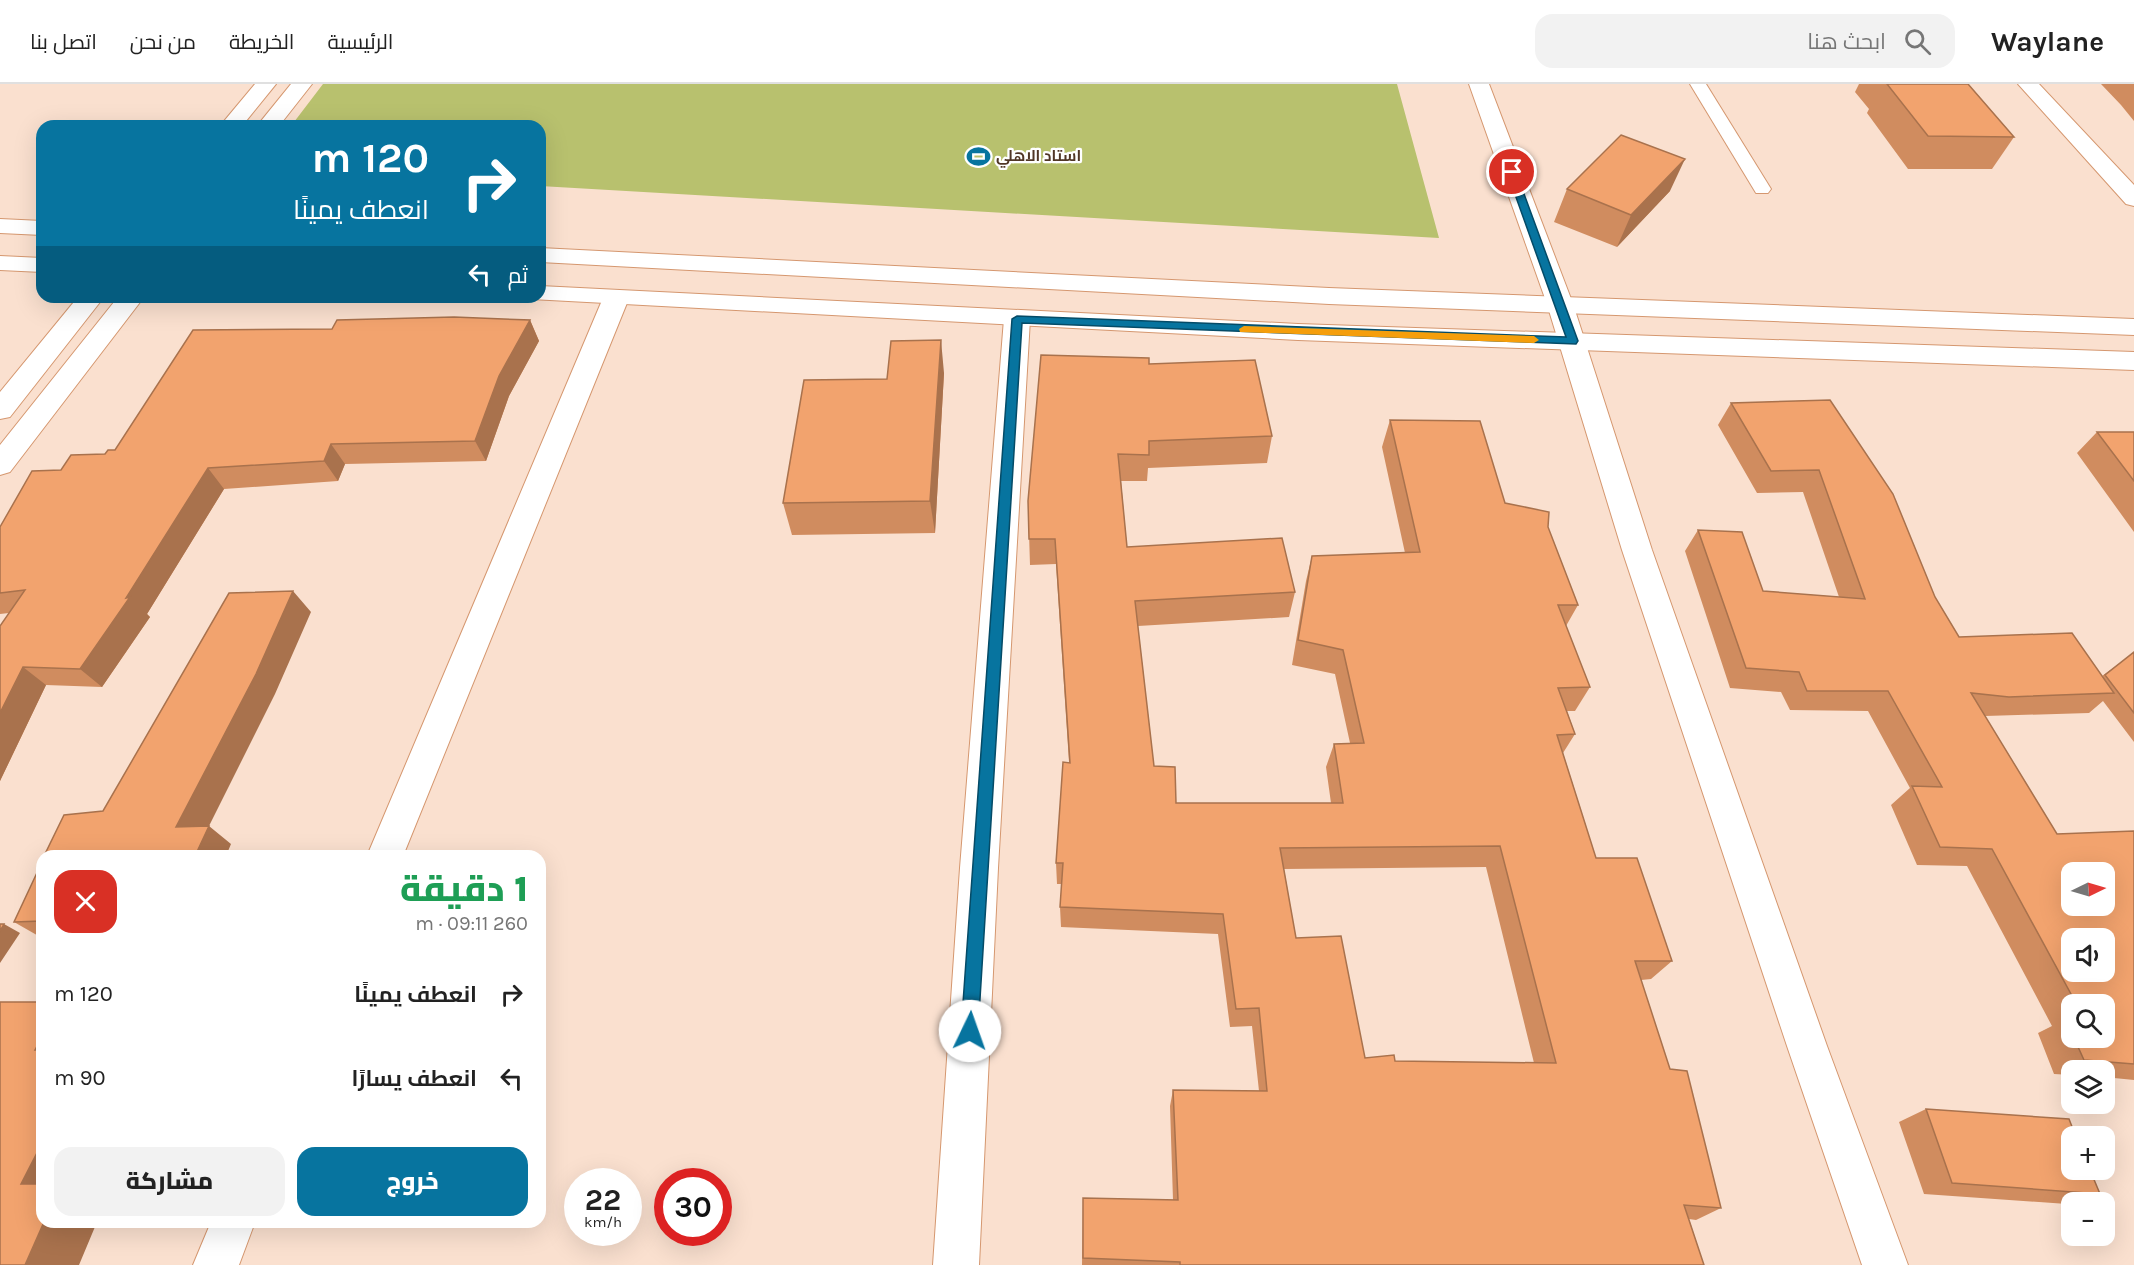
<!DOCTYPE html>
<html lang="ar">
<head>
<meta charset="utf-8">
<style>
  :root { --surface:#fff; --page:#f2f2f2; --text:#222; --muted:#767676; --line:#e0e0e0; --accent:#07749f }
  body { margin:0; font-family:Karla,Cairo,sans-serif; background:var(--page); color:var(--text); direction:rtl; height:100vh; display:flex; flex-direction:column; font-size:22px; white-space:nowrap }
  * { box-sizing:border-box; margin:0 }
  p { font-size:20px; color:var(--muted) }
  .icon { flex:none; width:33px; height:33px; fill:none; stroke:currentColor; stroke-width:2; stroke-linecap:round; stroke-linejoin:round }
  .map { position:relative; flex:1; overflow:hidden; direction:ltr }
  .side { position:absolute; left:36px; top:766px; width:510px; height:378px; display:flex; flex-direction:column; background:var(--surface); border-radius:18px; box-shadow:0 6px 24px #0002; direction:rtl }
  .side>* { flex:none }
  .banner { position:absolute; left:36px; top:36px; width:510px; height:183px; border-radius:18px; box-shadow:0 6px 24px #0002; direction:rtl; background:#07749f; color:#fff; overflow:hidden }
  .needle { width:39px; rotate:85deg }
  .controls { position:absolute; left:2061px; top:778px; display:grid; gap:12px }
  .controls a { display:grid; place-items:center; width:54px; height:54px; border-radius:12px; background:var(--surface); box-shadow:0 6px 24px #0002; font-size:30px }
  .speed { position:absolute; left:564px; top:1084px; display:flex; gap:12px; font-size:30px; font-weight:700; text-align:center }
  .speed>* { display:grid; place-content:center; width:78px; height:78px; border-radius:50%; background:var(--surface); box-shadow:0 6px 24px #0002; line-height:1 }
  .speed small { font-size:15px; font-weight:400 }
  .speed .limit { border:9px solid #d22; background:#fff; color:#111 }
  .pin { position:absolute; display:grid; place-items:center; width:51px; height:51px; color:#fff; margin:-26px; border:3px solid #fff; border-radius:50%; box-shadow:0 2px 6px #0007 }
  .me { position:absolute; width:66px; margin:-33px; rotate:3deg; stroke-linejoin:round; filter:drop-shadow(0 0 4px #0008) }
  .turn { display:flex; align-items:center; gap:21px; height:126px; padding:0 18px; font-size:27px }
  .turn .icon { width:78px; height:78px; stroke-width:2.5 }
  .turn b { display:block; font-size:42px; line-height:51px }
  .then { display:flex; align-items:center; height:57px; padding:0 18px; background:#0003; gap:12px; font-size:22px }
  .round { display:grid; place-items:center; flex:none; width:63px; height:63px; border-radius:18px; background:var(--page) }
  .summary { display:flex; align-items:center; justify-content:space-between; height:102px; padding:0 18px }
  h1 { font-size:36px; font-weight:800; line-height:45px; color:#1e9e55 }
  .cta { display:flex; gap:12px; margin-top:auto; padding:12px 18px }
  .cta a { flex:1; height:69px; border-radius:18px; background:var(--accent); color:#fff; font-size:24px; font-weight:800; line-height:69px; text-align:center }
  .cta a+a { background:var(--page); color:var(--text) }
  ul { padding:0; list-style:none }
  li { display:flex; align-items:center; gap:18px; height:84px; padding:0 18px }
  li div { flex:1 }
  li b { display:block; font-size:22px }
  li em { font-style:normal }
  header { display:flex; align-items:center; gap:36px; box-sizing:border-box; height:84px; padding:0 30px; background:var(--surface); border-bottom:2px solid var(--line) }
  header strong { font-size:28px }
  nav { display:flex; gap:33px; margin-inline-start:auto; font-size:21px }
  .search { width:420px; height:54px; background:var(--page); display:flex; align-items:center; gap:15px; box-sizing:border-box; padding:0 21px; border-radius:18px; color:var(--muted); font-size:22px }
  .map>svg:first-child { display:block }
  .green { fill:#b8c16e }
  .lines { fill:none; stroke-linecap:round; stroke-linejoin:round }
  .lane-casing { stroke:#d5976f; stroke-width:2 }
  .street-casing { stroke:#d5976f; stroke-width:2 }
  .secondary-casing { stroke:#d5976f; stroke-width:2 }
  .lane { fill:#fff; fill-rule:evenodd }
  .street { fill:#fff; fill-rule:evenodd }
  .secondary { fill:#fff; fill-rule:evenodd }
  .wall { fill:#d08c5f; fill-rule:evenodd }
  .shaded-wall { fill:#a9724d }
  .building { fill:#f2a36e; stroke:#a9724d; stroke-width:1.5; fill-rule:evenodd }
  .route { fill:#07749f; stroke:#054b67; stroke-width:1.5 }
  .slow { fill:#f59e0b }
  .labels { text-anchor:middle; stroke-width:4.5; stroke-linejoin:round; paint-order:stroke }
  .far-poi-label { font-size:15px; font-weight:bold; fill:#503626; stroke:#fff; text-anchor:start }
</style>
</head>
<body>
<header>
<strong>Waylane</strong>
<div class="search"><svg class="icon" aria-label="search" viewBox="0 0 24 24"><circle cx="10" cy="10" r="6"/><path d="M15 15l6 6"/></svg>ابحث هنا</div>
<nav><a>الرئيسية</a><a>الخريطة</a><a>من نحن</a><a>اتصل بنا</a></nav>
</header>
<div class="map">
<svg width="2134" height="1181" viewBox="0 0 2134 1181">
  <rect width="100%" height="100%" fill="#fae0cf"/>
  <path class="green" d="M323 0H1397L1439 154 540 102V42H291Z"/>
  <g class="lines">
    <defs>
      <path id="lane" d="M1690 0H1706L1771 105 1768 109H1756Z"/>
      <path id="street" d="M1469 0H1489L1573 220 1652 466 1827 962 1908 1181H1862L1787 962 1622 466 1547 220Z
        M2018 0H2039L2134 101V122L2126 120Z
        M616 206 625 208 629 214 403 772H367L603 214 607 208Z
        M1017 227 1026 229 1030 235 998 784 979 1181H933L960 784 1004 235 1008 229Z
        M211 1138H255L239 1181H193Z"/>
      <path id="secondary" d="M255 0H276L242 42H220Z
        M291 0H312L279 42H257Z
        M0 135 42 137V151L0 149Z
        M540 164 1329 204 2134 235V251L1329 220 540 178Z
        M0 172 42 174V188L0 186Z
        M540 202 1298 240 2134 268V286L1298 256 531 215 529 213H540Z
        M78 213H104L10 333 0 335V308Z
        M118 213H144L10 388 0 391V361Z"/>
    </defs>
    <use href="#lane" class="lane-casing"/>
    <use href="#street" class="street-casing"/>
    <use href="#secondary" class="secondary-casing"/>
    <use href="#lane" class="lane"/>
    <use href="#street" class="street"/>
    <use href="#secondary" class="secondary"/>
  </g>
  <path class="wall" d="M1859 0H1968L2014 53 1992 85H1908L1867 29 1869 25 1855 8Z
    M2101 0H2134V37L2121 21Z
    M1567 105 1670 107 1617 163 1554 138Z
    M530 236 539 257 509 312 486 377 345 380 338 397 224 405 147 530 150 533 102 603 46 601 0 697V542L9 529 0 530V443L61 386 115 366 332 245Z
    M1149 280 1272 352 1267 379 1148 384 1147 397H1121L1127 463 1295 508 1289 533 1138 542 1154 682 1176 719H1331L1326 683 1334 660 1350 659 1335 590 1292 581 1306 497 1312 472 1405 469 1382 363 1390 336 1505 419 1548 443 1578 521 1566 542 1590 603 1575 627H1567L1575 650 1563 669 1596 774 1672 877 1651 895 1641 896 1670 985 1721 1124 1696 1136 1689 1135 1704 1181H1082L1083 1114 1173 1116 1170 1022 1173 1006 1259 1007 1252 942 1230 943 1218 850 1061 843 1060 823 1062 800H1057L1056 779 1069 678 1056 480 1030 481 1028 417ZM1486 783 1534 979 1395 977 1365 974 1296 854 1284 785Z
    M944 289 935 449 792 451 783 419 887 295Z
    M1830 316 1935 513 1959 553 2102 592 2134 569V658L2103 617 2089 629 1985 632 2057 750 2134 747V996L2104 993V987H2072V991L2054 990 2038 949 2052 942 1967 782 1917 781 1891 721 1910 704 1868 627 1790 626 1781 608 1730 604 1685 467 1698 446 1763 507 1839 513 1803 408 1757 409 1718 341 1731 319ZM2072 921H2104V954H2072Z
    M2097 348H2134V448L2077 369Z
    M42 778V854L14 838Z
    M1926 1025 2100 1110 2067 1120 1924 1110 1899 1038Z"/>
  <path class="shaded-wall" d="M1685 75 1670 107 1617 163 1631 131Z
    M530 236 539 257 509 312 486 377 475 357 499 292Z
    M941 256 944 289 935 449 930 417Z
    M331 360 345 380 338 397 324 377Z
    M208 384 224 405 147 530 150 533 102 603 80 585Z
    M293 507 311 528 275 610 209 742 231 760 226 772H195L176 743Z
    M23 583 46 601 0 697V629Z
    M4 840 20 849 0 879V847Z
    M42 953V969L35 966Z
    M42 1059V1107L21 1100Z
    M44 1138H97L79 1181H25Z"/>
  <path class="building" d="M1887 0H1968L2014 53 1928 52Z
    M1621 51 1685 75 1631 131 1567 105Z
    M454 233 530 236 499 292 475 357 331 360 324 377 208 384 126 514 130 513 80 585 23 583 0 629V542L25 506 0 509V443L32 387 61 386 71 371 105 370 108 366H115L193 246 332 245 337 236Z
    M941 256 930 417 783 419 804 296 887 295 891 257Z
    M1041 271 1149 274V280L1255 276 1272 352 1149 357V371L1118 370 1127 463 1282 454 1295 508 1135 517 1154 682 1175 683 1176 719H1343L1334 660 1364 659 1343 566 1298 556 1312 472 1420 468 1390 336 1480 337 1505 419 1549 428 1548 443 1578 521H1558L1590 603 1558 604 1575 650 1557 651 1596 774H1637L1672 877H1635L1670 985 1687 987 1721 1124 1684 1121 1704 1181H1180V1178L1083 1174V1114L1178 1116 1173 1006 1267 1007 1259 924 1236 925 1223 830 1060 823 1063 779H1056L1063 678 1070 679 1055 455H1029L1028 417ZM1500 762 1556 979 1395 977 1394 971 1365 974 1341 852 1296 854 1280 764Z
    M1830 316 1893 410 1935 513 1959 553 2072 549 2114 609 2009 613 1971 609 2057 750 2134 747V980L2084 976 2074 954H2104V921H2077L1992 765 1940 763 1912 702 1942 703 1888 607H1807L1799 588 1746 584 1698 446 1742 448 1763 507 1865 515 1819 386 1771 387 1731 319ZM2072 789H2104V822H2072ZM2072 855H2104V888H2072Z
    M2097 348H2134V397Z
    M293 507 256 590 176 743 209 742 195 772H44L64 731 103 727 229 509Z
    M2134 568V629L2105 591Z
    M42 778V837L14 838Z
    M0 840H4L0 847Z
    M0 918H42V953L35 966H42V1059L21 1100H42V1138H44L25 1181H0Z
    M2067 935 2072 936V947Z
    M1926 1025 2069 1035 2076 1053H2072V1086H2090L2100 1110 1952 1099Z"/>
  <path class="route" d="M1512 85 1516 88 1578 257 1576 260 1022 239 978 947 976 953 970 956 964 953 961 947 1012 235 1017 232 1566 253 1507 88Z"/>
  <path class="slow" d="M1244 242 1534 252 1539 256 1534 259 1240 248 1239 245Z"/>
  <defs>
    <symbol id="stadium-bare" viewBox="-9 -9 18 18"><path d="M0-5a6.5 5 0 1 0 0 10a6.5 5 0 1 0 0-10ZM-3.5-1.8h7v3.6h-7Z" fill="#07749f" stroke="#fff" stroke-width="2.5" paint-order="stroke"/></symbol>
  </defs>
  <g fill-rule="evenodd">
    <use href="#stadium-bare" x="962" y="56" width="33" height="33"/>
  </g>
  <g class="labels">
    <g class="far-poi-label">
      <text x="996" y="77">استاد الاهلي</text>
    </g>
  </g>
</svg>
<div class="controls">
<a><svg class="needle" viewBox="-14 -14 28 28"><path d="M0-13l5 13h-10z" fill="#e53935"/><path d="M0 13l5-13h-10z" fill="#767676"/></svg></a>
<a><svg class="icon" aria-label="sound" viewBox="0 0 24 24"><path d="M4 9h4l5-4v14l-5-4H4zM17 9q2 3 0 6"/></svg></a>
<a><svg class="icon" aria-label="search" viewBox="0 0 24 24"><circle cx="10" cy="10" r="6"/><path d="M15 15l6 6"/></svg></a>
<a><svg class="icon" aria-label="layers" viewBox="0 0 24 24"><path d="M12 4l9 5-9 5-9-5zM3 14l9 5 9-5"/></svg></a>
<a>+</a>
<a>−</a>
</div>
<div class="speed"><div>22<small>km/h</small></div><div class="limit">30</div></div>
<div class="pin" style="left:1512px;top:88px;background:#d93025"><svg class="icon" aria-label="arrive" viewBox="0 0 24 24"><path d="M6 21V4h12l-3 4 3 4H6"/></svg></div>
<svg class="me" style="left:970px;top:947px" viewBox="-20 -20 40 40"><circle r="19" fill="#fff"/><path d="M0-13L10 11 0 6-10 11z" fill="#07749f"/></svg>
<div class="banner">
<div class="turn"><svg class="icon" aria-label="right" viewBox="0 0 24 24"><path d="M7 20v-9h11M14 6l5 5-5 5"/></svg><div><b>120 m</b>انعطف يمينًا</div></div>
<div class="then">ثم<svg class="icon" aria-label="left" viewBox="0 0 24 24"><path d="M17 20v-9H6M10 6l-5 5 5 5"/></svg></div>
</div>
<section class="side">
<div class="summary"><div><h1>1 دقيقة</h1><p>260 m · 09:11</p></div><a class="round" style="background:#d93025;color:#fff"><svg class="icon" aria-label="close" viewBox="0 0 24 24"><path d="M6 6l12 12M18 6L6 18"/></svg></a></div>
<ul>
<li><svg class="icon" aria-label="right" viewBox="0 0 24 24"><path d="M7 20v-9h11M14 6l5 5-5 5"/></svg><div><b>انعطف يمينًا</b></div><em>120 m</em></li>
<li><svg class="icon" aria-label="left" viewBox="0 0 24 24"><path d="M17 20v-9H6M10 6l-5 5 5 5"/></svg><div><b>انعطف يسارًا</b></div><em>90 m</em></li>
</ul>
<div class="cta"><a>خروج</a><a>مشاركة</a></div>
</section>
</div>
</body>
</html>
